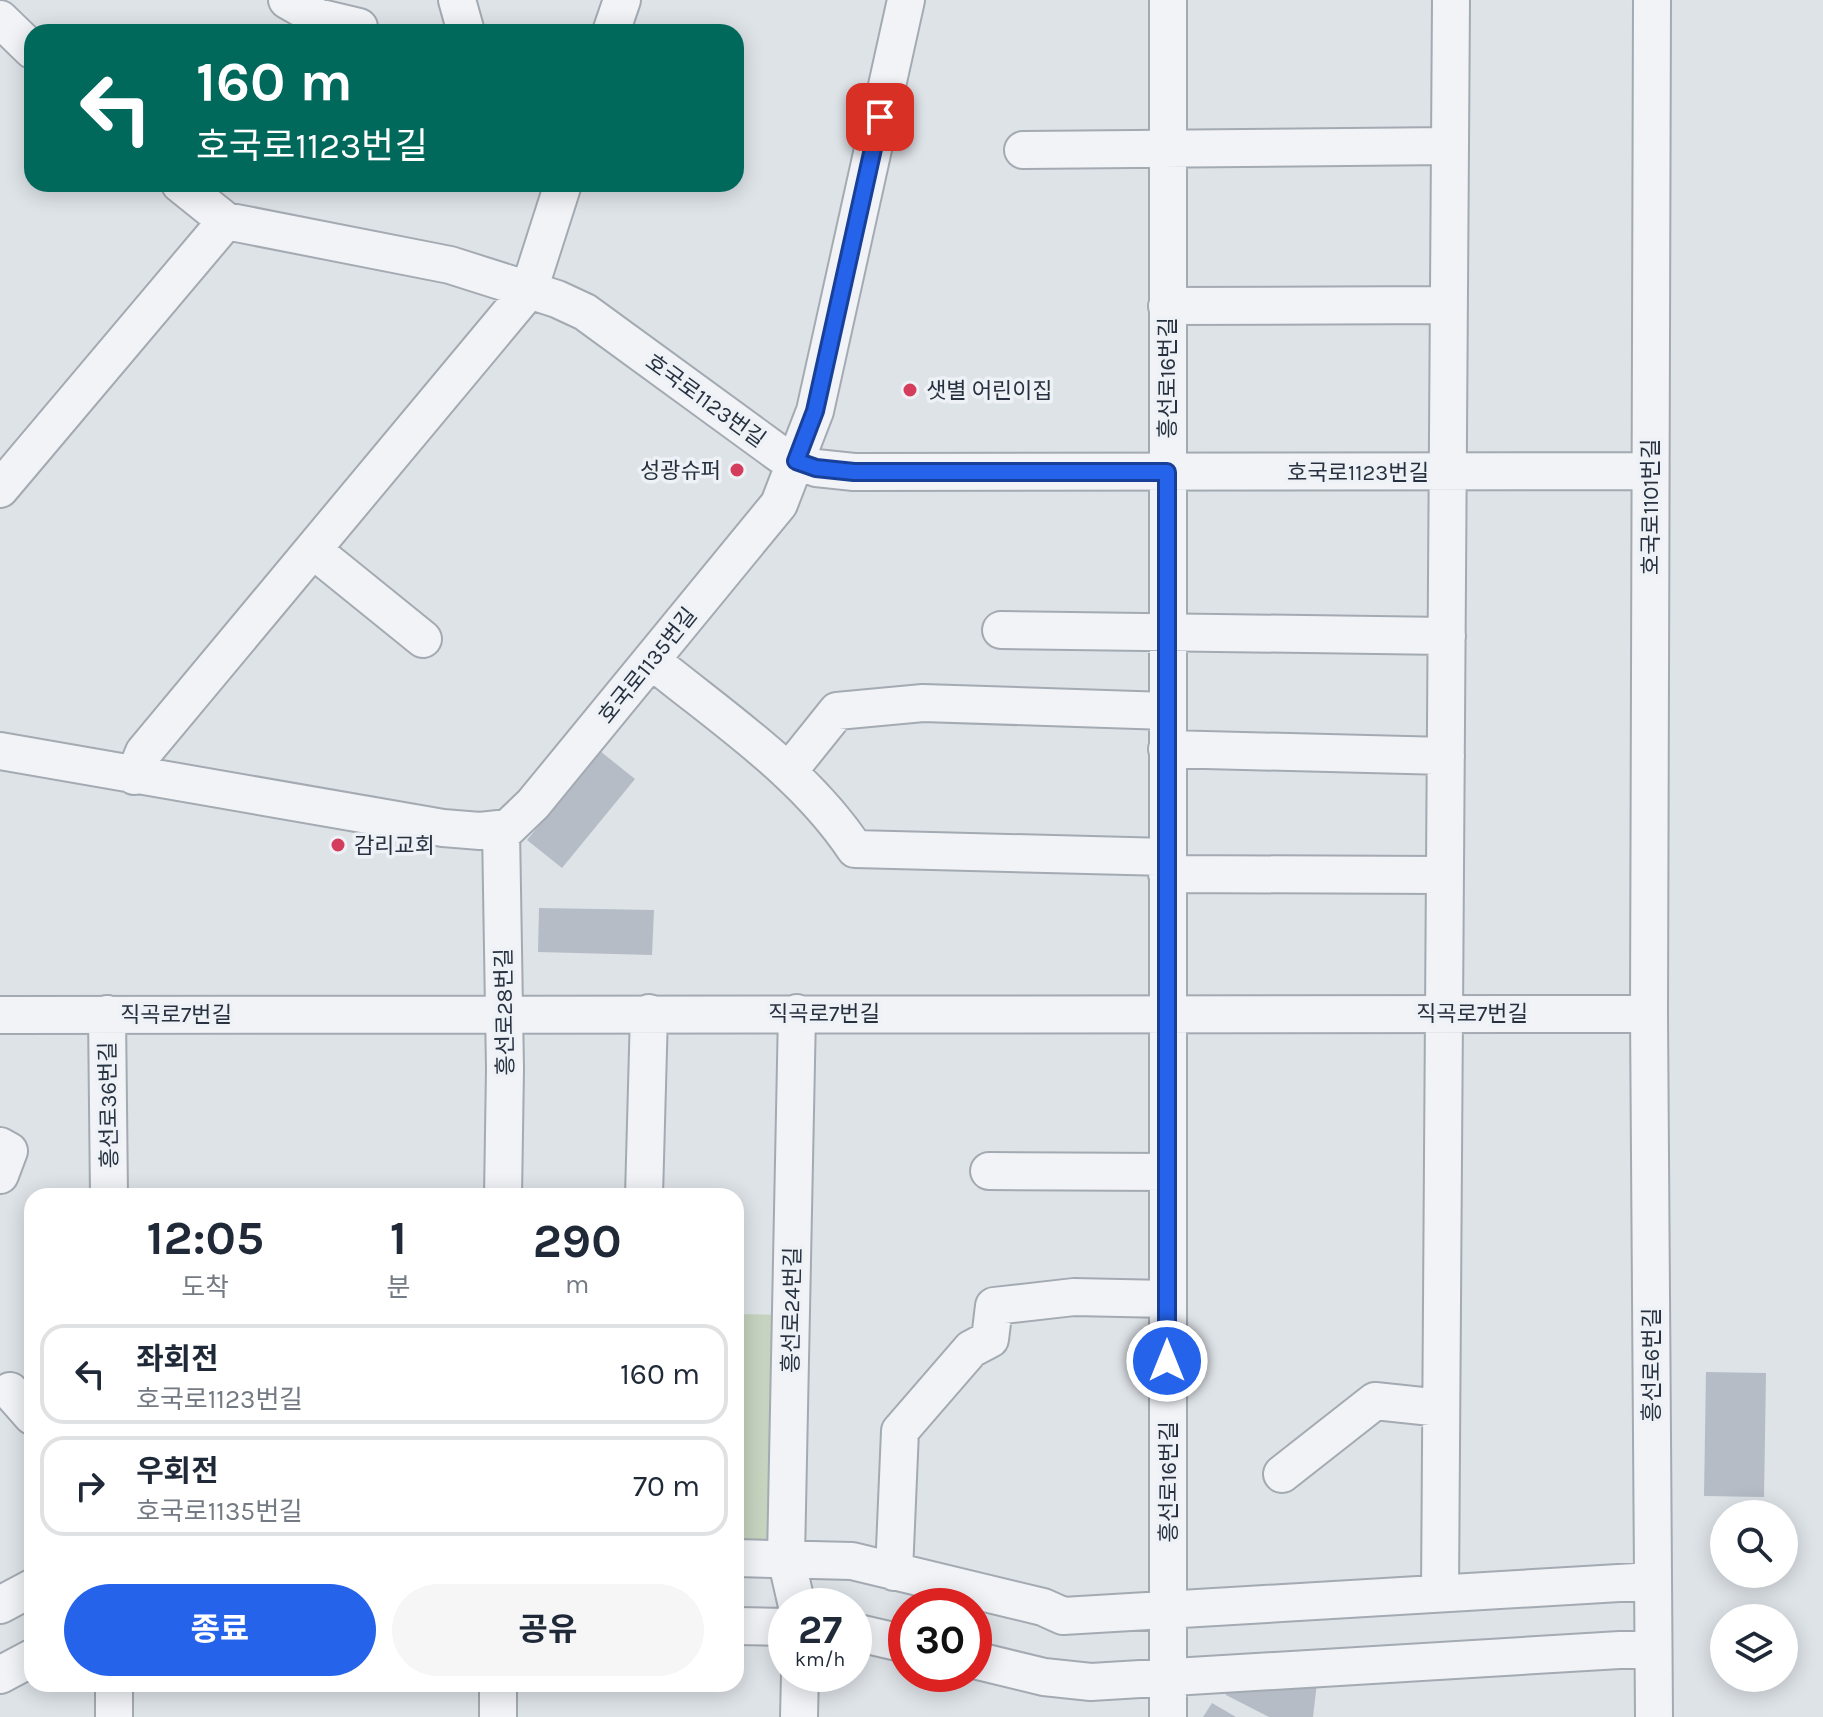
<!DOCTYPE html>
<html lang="ko">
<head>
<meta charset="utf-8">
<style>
  :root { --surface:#fff; --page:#f6f6f7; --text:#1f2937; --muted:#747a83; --line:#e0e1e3; --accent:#2563eb }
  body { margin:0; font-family:Karla,"Noto Sans KR",sans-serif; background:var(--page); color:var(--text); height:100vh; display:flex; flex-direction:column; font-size:30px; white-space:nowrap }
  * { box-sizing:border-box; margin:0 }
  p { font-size:26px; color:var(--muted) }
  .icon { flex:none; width:44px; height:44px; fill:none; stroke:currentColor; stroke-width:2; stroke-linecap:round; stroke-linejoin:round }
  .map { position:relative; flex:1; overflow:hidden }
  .panel { position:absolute; left:24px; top:1188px; width:720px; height:504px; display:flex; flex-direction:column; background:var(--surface); border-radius:24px; box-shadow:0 4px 20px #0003 }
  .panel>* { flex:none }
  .hud { position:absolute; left:24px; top:24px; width:720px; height:168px; border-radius:24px; box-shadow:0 4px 20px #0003; background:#00695c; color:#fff; overflow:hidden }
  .buttons { position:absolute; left:1710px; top:1500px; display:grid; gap:16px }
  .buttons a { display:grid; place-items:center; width:88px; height:88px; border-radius:50%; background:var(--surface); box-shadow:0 4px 20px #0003; font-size:40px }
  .speed { position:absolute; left:768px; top:1588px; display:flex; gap:16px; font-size:40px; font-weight:700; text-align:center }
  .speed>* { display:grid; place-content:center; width:104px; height:104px; border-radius:50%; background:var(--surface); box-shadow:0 4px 20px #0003; line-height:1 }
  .speed small { font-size:20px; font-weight:400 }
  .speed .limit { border:12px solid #d22; background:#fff; color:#111 }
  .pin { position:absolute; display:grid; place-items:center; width:68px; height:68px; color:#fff; margin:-34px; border-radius:16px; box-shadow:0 4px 12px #0006 }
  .me { position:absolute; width:88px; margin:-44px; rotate:0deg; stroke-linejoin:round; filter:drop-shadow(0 0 6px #0008) }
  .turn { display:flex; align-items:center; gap:28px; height:168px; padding:0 40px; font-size:36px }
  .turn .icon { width:104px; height:104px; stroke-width:2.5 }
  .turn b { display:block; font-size:56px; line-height:68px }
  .eta { display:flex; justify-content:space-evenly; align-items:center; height:136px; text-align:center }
  .eta b { font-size:48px; font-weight:700; line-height:56px }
  .cta { display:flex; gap:16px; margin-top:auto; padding:16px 40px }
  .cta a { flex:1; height:92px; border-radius:48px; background:var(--accent); color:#fff; font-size:32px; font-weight:700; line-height:92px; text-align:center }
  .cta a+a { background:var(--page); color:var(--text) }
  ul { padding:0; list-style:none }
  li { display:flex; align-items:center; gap:24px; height:100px; margin:0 16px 12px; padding:0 24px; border:4px solid var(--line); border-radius:24px }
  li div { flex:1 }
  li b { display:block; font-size:30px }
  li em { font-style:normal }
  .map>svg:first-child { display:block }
  .green { fill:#c5d3bf }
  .building { fill:#b5bcc6 }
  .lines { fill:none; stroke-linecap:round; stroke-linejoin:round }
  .minor-casing { stroke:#a3aab2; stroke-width:40 }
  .minor { stroke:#f1f3f7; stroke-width:36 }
  .route-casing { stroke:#184099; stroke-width:20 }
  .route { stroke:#2563eb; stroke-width:14 }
  .poi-dot { fill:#d43d5c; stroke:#eef2f6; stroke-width:3 }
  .labels { text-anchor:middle; stroke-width:7; stroke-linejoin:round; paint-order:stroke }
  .street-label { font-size:22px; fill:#273140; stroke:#eef2f6 }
  .poi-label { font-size:22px; fill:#273140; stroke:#eef2f6; text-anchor:start }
</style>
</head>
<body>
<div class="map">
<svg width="1823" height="1717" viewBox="0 0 1823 1717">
  <rect width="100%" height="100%" fill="#dee3e8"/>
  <path class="green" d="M736 1314 786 1315 772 1558H736Z"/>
  <path class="building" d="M600 751 635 779 562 868 527 840Z
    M539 908 654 910 652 955 538 952Z
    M1706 1372 1766 1373 1764 1497 1704 1496Z
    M1318 1674 1313 1717H1269L1226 1695 1223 1683Z
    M1212 1703 1236 1717H1203Z"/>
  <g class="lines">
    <defs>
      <path id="minor" d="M287 0 317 17 359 27
        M457 0 466 32
        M1168 0V1717
        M1652 0 1649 1014 1654 1717
        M0 19 32 50
        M611 32 622 0
        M1023 150 1450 146
        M180 184 226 221 450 265 557 299 585 312 781 455 816 468 854 472 1650 471
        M1167 306 1449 305
        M0 489 226 221
        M313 550 423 639
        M1001 630 1447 636
        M651 660C722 718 804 772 855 849L1167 857
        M1167 749 1446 756
        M0 751 443 828 480 831 508 828 533 804 779 504 815 411 906 0
        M788 772 837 711 923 703 1167 711
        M134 776 144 752 529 290 563 184
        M501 829 505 1069 503 1196
        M1167 874 1443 875
        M797 1013 786 1558 797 1606
        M107 1014 109 1196
        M0 1015 1649 1014
        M0 1146 9 1151 0 1175
        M989 1171 1167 1172
        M644 1196 649 1013
        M10 1391 32 1416
        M1282 1474 1375 1401 1441 1408
        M736 1558 852 1561 1043 1607 1063 1616 1653 1581
        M894 1572 900 1431 971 1349 990 1339 994 1306 1074 1297 1167 1299
        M1440 1593 1451 0
        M0 1605 32 1588
        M736 1626 786 1627
        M854 1632 906 1644
        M974 1660 1044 1677 1091 1682 1653 1648
        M0 1675 32 1658
        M114 1684V1717
        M498 1684V1717
        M799 1717 800 1674"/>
    </defs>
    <use href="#minor" class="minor-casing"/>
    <use href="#minor" class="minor"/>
  </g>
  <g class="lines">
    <defs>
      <path id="route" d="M880 117 815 411 796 461 816 468 854 472H1167V1361"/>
    </defs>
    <use href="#route" class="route-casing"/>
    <use href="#route" class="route"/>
  </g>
  <g class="poi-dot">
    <circle cx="910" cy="390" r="8"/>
    <circle cx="737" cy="470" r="8"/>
    <circle cx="338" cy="845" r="8"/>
  </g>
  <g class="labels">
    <g class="street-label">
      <text transform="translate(1167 378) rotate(-90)" y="8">흥선로16번길</text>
      <text transform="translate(706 400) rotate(36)" y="8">호국로1123번길</text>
      <text x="1358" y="480">호국로1123번길</text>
      <text transform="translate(1650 507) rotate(-90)" y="8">호국로1101번길</text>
      <text transform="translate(647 665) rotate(-51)" y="8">호국로1135번길</text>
      <text transform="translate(504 1012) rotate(-91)" y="8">흥선로28번길</text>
      <text x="824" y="1021">직곡로7번길</text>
      <text x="1472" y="1021">직곡로7번길</text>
      <text x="176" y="1022">직곡로7번길</text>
      <text transform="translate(108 1105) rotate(-91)" y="8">흥선로36번길</text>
      <text transform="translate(791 1310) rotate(-89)" y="8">흥선로24번길</text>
      <text transform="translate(1651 1365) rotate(-90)" y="8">흥선로6번길</text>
      <text transform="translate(1168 1482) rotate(-90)" y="8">흥선로16번길</text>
    </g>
    <g class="poi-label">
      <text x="926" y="398">샛별 어린이집</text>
      <text x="721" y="478" text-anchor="end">성광슈퍼</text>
      <text x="354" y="853">감리교회</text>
    </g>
  </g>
</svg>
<div class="buttons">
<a><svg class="icon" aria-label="search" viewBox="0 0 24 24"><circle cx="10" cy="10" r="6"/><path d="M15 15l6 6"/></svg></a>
<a><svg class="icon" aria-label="layers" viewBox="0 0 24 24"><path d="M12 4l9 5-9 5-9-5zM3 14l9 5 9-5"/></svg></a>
</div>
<div class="speed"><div>27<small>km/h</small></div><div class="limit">30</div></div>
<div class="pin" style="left:880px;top:117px;background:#d93025"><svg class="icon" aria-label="arrive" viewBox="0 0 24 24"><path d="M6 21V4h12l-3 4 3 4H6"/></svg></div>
<svg class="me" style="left:1167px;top:1361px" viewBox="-20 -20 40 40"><circle r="17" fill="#2563eb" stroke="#fff" stroke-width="3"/><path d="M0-11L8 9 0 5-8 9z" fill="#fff"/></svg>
<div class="hud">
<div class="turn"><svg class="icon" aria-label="left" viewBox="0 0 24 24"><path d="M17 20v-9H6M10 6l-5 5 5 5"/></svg><div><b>160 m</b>호국로1123번길</div></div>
</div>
<section class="panel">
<div class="eta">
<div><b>12:05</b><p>도착</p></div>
<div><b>1</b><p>분</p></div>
<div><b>290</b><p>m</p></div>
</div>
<ul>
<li><svg class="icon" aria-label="left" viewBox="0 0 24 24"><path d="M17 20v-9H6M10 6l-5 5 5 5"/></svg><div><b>좌회전</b><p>호국로1123번길</p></div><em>160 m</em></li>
<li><svg class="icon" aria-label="right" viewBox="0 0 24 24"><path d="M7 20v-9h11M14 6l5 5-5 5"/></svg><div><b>우회전</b><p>호국로1135번길</p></div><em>70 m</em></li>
</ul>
<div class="cta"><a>종료</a><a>공유</a></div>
</section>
</div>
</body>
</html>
